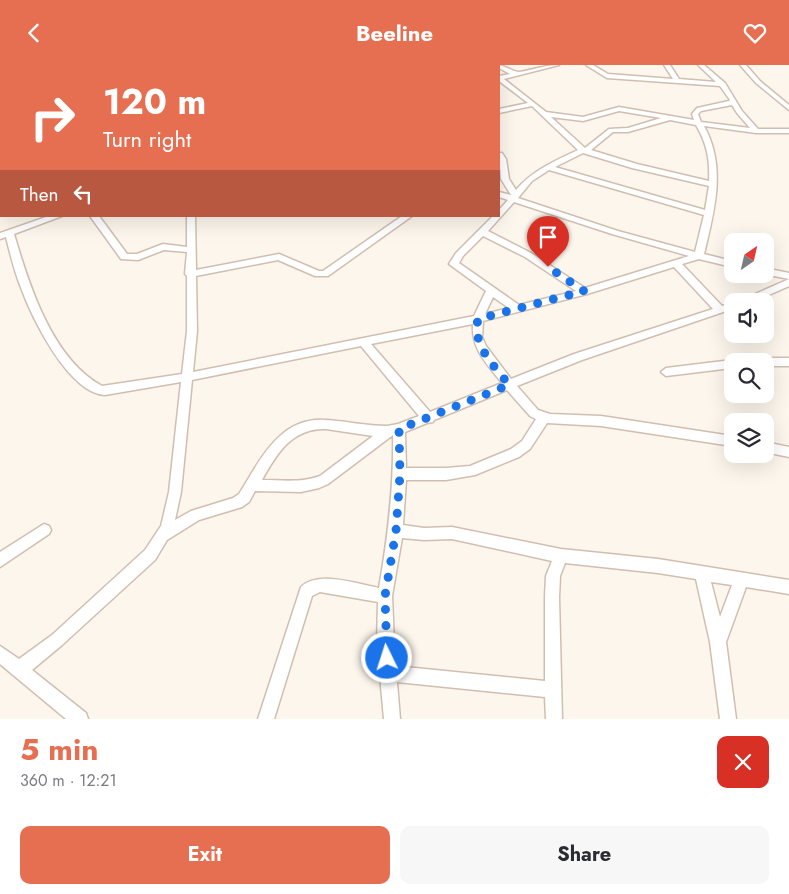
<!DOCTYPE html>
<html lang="en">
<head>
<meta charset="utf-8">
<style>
  :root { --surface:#fff; --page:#f7f7f7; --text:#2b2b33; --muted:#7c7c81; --accent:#e76f51 }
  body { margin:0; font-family:Jost,sans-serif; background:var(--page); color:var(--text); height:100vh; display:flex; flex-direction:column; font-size:19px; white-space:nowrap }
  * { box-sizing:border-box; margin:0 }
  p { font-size:16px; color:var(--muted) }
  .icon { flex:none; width:28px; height:28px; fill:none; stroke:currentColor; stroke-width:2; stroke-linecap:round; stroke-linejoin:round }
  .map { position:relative; height:654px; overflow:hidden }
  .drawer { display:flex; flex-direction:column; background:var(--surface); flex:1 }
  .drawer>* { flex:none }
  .guide { position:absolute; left:0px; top:0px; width:500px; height:152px; box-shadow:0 5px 20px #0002; background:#e76f51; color:#fff; overflow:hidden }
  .needle { width:32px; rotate:34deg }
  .tools { position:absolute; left:724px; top:168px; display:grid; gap:10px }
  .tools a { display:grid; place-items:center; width:50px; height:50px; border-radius:10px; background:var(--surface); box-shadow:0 5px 20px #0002; font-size:25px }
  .pin { position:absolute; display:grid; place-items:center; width:42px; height:42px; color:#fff; margin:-51px -21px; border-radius:50% 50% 50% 0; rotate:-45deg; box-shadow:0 0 5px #0007 }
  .pin .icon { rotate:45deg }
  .me { position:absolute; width:55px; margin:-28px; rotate:356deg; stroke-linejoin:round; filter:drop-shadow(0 0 4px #0008) }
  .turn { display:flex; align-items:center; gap:18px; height:105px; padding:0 20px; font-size:22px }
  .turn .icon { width:65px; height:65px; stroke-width:2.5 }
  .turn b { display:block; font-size:35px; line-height:42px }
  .then { display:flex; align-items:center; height:48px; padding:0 20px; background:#0003; gap:10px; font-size:19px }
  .round { display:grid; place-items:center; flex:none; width:52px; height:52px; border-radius:10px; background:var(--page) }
  .headline { display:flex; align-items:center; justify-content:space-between; height:85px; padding:0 20px }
  h1 { font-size:30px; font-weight:700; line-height:38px; color:var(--accent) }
  .primary-button { display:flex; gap:10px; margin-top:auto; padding:10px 20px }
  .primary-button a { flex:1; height:58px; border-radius:10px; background:var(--accent); color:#fff; font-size:20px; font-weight:700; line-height:58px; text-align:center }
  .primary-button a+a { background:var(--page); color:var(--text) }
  header { display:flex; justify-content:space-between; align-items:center; height:65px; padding:0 20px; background:var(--accent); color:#fff; font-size:22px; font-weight:700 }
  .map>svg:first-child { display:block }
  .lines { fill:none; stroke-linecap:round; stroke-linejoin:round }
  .minor-casing { stroke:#d1beb0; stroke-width:3 }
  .minor { fill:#fff; fill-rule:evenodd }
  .route { stroke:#1a73e8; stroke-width:9; stroke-dasharray:0 16.2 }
</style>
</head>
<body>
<header><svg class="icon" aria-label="back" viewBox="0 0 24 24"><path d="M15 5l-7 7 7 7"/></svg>Beeline<svg class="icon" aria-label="heart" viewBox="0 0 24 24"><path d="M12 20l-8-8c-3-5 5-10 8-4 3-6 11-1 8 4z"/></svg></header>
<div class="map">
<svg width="789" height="654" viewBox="0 0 789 654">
  <rect width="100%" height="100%" fill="#fdf6ec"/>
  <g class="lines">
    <defs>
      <path id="minor" d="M213 0H223L224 1H214Z
        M320 0H326V1H320Z
        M429 0H435V1H429Z
        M497 0C505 0 512 7 519 7 533 5 545 0 559 0L504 14 546 47 583 52 619 42 694 55 692 49 697 43 729 36 730 35 720 21 607 13 586 0H593L608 9 673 14 664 0H670L679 14 716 17 698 0H704L725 18 742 46 758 64H789V68H756L704 61C727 102 714 147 704 189L732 196V202L699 194 682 199 722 241 732 238V244L582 295 517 321 538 345 550 349 601 351 732 371V381L601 361 547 358 530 384 519 392 475 410 446 415H406L403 460 424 463 452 462 561 484 658 494 789 515V529L746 522 726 577 736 654H720L710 577 696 514 658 508 565 498 560 511 559 532 562 654H546L545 632 397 617 400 654H384L377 578 378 537 320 527 312 531 274 654H258L301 522C318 505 358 519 379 523 388 471 394 423 393 370L328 419 319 423 301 427 255 426 249 437 242 442 199 455 167 475 155 495 62 580 32 605 86 648 88 654H66L0 599V581L19 594 52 570 145 485 161 461 169 427 181 317 105 330C68 328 31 251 20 220 14 205 10 188 6 172L0 174V168L49 151H62L14 169C29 220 52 294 102 321L182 309 187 266V211L185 209 187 187 164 185 138 195 121 194 90 151H99L127 189H137L163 179 187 182V151H195L196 205 279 189 319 206H323L402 151H412L328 211H315L278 195 196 211 197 266 193 307 474 251 486 226 449 199 456 188 493 151H499V145L508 135 499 132V127L511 130 501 114 499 88H502L506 94 509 114 516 125C533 105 555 96 578 85L532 41 499 48V44L528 38 499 16V11L510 9 499 3ZM732 40 737 48 750 63 701 57 698 49 701 46ZM619 46 661 53 628 63 609 64 585 83 551 52 583 56ZM670 55 696 60C707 79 710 94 709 116L637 99 591 85 613 67H628ZM583 88 632 103 709 121 705 145 555 102ZM549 105 704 150 695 187 618 166 518 133 532 116ZM514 137 612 169 689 191 585 223 531 188 488 166ZM483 171 525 192 576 226 519 240 459 198 463 191ZM674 202 713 244 574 289 511 314 486 281 482 272 483 256 587 229ZM493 232 509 243 485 249ZM473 259C471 284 487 299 502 318L430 347 371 279ZM361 281 419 351 398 359 387 361C366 361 346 356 325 355 279 352 260 396 239 429L233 433 191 446 175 455 181 427 192 315ZM507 325 530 351 536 354 522 376 511 384 470 401 446 403H406L405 367 427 358 433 357 434 355ZM326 364 373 371 320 411C302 418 281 415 262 415 277 388 292 363 326 364ZM402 473 424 475 452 474 552 496 546 511 545 532V616L395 601 392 531ZM711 517 732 520 720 552Z
        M740 0H746L760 16 789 40V45L756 18Z
        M0 102H1V106H0Z
        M765 203 789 208V221L755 236H742L744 234 789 214 764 209Z
        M765 293H789V301H765V296H760Z
        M732 295 736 296H732V303L666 311 661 307 666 303Z
        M765 377 789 382V392L765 387Z
        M44 459 49 461 51 465 49 469 0 502V487Z"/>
    </defs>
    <use href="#minor" class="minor-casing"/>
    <use href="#minor" class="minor"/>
  </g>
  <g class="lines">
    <path class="route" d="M387 593 385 531 396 466 400 409 399 364 509 320C494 300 472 281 478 254L584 226 548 202"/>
  </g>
</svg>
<div class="tools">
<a><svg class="needle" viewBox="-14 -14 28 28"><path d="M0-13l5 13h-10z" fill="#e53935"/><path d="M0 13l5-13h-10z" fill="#7c7c81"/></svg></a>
<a><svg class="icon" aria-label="sound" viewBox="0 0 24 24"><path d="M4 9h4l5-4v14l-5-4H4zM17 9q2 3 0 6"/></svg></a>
<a><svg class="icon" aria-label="search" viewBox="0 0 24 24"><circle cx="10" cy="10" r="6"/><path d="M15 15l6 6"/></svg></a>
<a><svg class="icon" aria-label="layers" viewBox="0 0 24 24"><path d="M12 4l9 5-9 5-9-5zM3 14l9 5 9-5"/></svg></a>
</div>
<div class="pin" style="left:548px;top:202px;background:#d93025"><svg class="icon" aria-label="arrive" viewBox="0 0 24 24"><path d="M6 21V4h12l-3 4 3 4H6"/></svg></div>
<svg class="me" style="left:387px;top:593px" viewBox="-20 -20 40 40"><circle r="17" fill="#1a73e8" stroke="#fff" stroke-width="3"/><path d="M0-11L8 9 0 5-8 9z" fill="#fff"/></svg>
<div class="guide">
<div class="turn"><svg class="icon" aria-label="right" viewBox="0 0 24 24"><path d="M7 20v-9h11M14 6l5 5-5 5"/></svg><div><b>120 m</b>Turn right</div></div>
<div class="then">Then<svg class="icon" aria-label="left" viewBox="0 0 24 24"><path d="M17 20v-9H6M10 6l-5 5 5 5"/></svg></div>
</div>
</div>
<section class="drawer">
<div class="headline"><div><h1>5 min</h1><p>360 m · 12:21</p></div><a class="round" style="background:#d93025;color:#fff"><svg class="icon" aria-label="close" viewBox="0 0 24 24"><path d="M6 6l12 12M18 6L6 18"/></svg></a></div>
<div class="primary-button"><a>Exit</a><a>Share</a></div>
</section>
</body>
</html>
